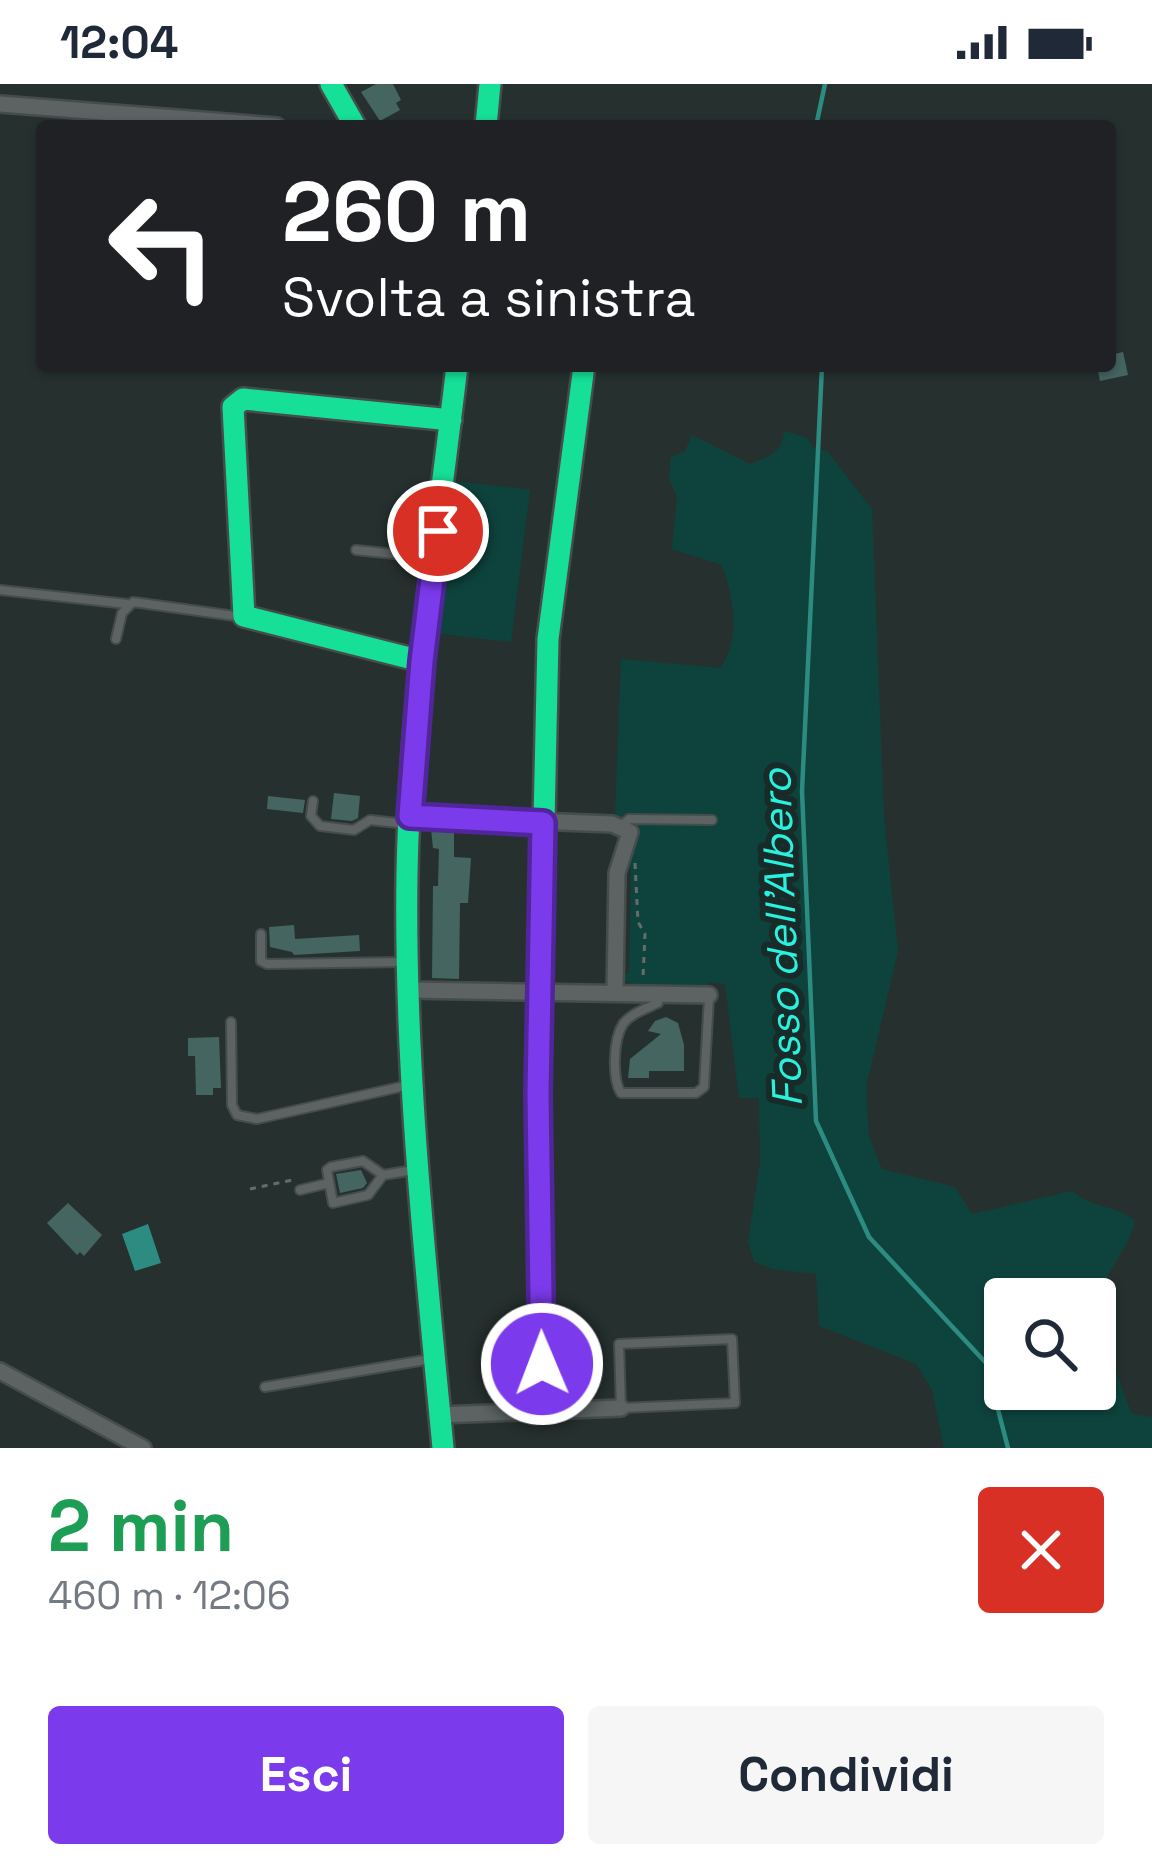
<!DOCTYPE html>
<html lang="it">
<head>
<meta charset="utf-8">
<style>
  :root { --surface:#fff; --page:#f6f6f7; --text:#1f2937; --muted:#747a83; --accent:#7c3aed }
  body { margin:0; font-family:"Space Grotesk",sans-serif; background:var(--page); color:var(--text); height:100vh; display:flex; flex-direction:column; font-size:45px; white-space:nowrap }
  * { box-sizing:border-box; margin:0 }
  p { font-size:39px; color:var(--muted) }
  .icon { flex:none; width:66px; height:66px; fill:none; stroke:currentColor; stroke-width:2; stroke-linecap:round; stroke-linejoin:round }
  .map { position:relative; height:1364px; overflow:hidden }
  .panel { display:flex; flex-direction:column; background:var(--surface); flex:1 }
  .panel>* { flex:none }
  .guide { position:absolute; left:36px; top:36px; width:1080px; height:252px; border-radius:12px; box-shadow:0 3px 9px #0004; background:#202124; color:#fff; overflow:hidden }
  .buttons { position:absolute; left:984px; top:1194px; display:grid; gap:24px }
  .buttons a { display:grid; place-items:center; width:132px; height:132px; border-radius:12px; background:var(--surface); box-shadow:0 3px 9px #0004; font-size:60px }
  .pin { position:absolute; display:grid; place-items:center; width:102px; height:102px; color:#fff; margin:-51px; border:6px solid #fff; border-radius:50%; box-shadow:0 3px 12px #0007 }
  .me { position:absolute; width:132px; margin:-66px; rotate:359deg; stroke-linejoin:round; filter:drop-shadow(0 0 9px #0008) }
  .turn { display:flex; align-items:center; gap:42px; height:252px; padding:0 48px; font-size:54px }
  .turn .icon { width:156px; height:156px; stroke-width:2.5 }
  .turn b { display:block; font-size:84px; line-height:102px }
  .round { display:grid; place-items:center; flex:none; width:126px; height:126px; border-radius:12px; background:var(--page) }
  .head { display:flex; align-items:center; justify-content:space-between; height:204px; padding:0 48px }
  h1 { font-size:72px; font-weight:700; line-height:90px; color:#1e9e55 }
  .action { display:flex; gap:24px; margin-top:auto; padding:24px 48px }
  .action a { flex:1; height:138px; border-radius:12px; background:var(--accent); color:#fff; font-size:48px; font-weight:700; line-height:138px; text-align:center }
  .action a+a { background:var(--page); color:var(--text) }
  .status { display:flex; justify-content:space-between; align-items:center; height:84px; padding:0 60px; background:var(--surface); direction:ltr }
  .status svg { height:33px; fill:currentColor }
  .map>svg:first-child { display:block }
  .green { fill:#0e433d; fill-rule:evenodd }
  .water { fill:#2d8c81 }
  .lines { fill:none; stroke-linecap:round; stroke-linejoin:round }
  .stream { stroke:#2d8c81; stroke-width:4.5 }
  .building { fill:#456561 }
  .lane-casing { stroke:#454d4c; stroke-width:12 }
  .street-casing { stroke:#454d4c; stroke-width:20 }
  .fast-casing { stroke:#454d4c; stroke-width:26 }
  .path { stroke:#656c6a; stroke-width:3; stroke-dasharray:6 6; stroke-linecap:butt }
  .lane { stroke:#5c6362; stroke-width:8 }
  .street { stroke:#5c6362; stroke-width:15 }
  .fast { stroke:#16e098; stroke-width:21 }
  .route-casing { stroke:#51269a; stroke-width:30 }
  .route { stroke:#7c3aed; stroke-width:21 }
  .labels { text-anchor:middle; stroke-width:12; stroke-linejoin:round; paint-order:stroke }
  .water-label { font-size:42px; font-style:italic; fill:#29f1dd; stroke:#182b28 }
</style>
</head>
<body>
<div class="status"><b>12:04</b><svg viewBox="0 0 49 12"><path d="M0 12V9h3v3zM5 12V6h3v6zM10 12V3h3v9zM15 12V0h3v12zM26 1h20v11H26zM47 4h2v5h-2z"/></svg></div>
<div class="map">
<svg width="1152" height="1364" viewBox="0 0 1152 1364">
  <rect width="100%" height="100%" fill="#26312f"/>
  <path class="green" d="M784 347 806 353 814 364 827 367 872 425 884 733 898 867 866 1003 869 1053 882 1085 955 1103 972 1130 1072 1107C1092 1125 1115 1120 1135 1137 1130 1161 1112 1179 1103 1203 1094 1226 1122 1306 1132 1330L1152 1333V1364H944L932 1306 916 1280 819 1242 816 1190 772 1185 754 1178 748 1157 760 1080 759 1014H739L725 900 708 898 707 907 641 903 620 894 629 888 631 784 622 789 634 762 635 743 615 732 621 575 721 584C741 551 734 515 722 481L672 465 677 413 669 394 671 373 685 367 692 351 750 380C769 373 783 368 784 347ZM1005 1215H1095V1305H1005Z
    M455 397 530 406 511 558 434 549Z"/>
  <path class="water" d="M148 1140 161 1179 135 1187 122 1150Z"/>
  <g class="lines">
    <path class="stream" d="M816 42 825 0
      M822 282 802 707 816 1037 869 1153 986 1279 1008 1364"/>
  </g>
  <path class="building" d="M376 0H393L401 16 396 19 400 26 380 37 361 8Z
    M1123 268 1128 291 1100 297 1097 282H1110V271Z
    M334 709 360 712 358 734 352 737 331 735Z
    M268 712 305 716 303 729 267 725Z
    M431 745 454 746V773L471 774 468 819H460L459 895 432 894 433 802H438L439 765 433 764Z
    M294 841 295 855 359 851 360 867 294 871 292 868 270 863 269 843Z
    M666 933 678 939 684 961V987H649V994H628L630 975 661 950 648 947 655 937Z
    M219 953 221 1004H213V1011H196L195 972H188V954Z
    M361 1086 367 1099 363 1104 340 1109 336 1090Z
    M68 1119 102 1151 84 1172 80 1168 77 1171 47 1139Z"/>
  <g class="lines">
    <defs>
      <path id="lane" d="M356 466 433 474
        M0 506 127 520
        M116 555 122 529 133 518 235 532 240 529
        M313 717 311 732 320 742 354 746 370 736 407 740
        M622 741 629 735 712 736
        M261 850V877L267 880 406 878
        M658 911V919C646 925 631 929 623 940 613 956 612 995 621 1009H696L704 1003 709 913
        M231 938 232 1021 237 1031 257 1035 409 1001
        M383 1091 363 1077 331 1083 327 1086 333 1119 368 1111 383 1091 414 1086
        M300 1106 329 1099
        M732 1255 735 1319 621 1324 619 1260Z
        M265 1303 431 1275"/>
      <path id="street" d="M0 20 277 42
        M410 732 612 740 630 748 617 789 615 908
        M410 906 709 911
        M0 1287 143 1364
        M440 1331 621 1324"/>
      <path id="fast" d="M331 0 355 42
        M486 42 490 0
        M421 577 244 532 233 323 243 315 451 336
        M543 1327 538 1010 548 555 584 282
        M443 1364C425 1173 404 982 407 790 410 620 437 451 457 282"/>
    </defs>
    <use href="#lane" class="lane-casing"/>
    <use href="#street" class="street-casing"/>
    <use href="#fast" class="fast-casing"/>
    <path class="path" d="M635 779 638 838 645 850 643 893
      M250 1105 292 1096"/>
    <use href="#lane" class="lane"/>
    <use href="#street" class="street"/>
    <use href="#fast" class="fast"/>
  </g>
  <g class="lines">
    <defs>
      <path id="route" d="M438 447 422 577 410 732 543 739 538 1010 542 1280"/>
    </defs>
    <use href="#route" class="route-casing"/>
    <use href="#route" class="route"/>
  </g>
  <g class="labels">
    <g class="water-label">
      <text transform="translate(781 854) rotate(-92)" y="15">Fosso dell'Albero</text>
    </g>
  </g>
</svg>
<div class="buttons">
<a><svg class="icon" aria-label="search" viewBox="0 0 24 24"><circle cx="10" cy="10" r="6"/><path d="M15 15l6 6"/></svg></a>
</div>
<div class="pin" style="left:438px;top:447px;background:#d93025"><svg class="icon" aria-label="arrive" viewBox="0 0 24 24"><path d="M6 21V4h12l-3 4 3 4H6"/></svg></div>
<svg class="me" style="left:542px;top:1280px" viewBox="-20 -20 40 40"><circle r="17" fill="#7c3aed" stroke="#fff" stroke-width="3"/><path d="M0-11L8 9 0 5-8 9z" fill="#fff"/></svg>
<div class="guide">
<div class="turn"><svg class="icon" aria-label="left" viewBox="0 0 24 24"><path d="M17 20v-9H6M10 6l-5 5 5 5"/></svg><div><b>260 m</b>Svolta a sinistra</div></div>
</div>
</div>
<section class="panel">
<div class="head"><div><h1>2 min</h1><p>460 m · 12:06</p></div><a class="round" style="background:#d93025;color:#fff"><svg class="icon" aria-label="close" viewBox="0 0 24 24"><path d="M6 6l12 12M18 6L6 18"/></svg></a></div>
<div class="action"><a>Esci</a><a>Condividi</a></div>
</section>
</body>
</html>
